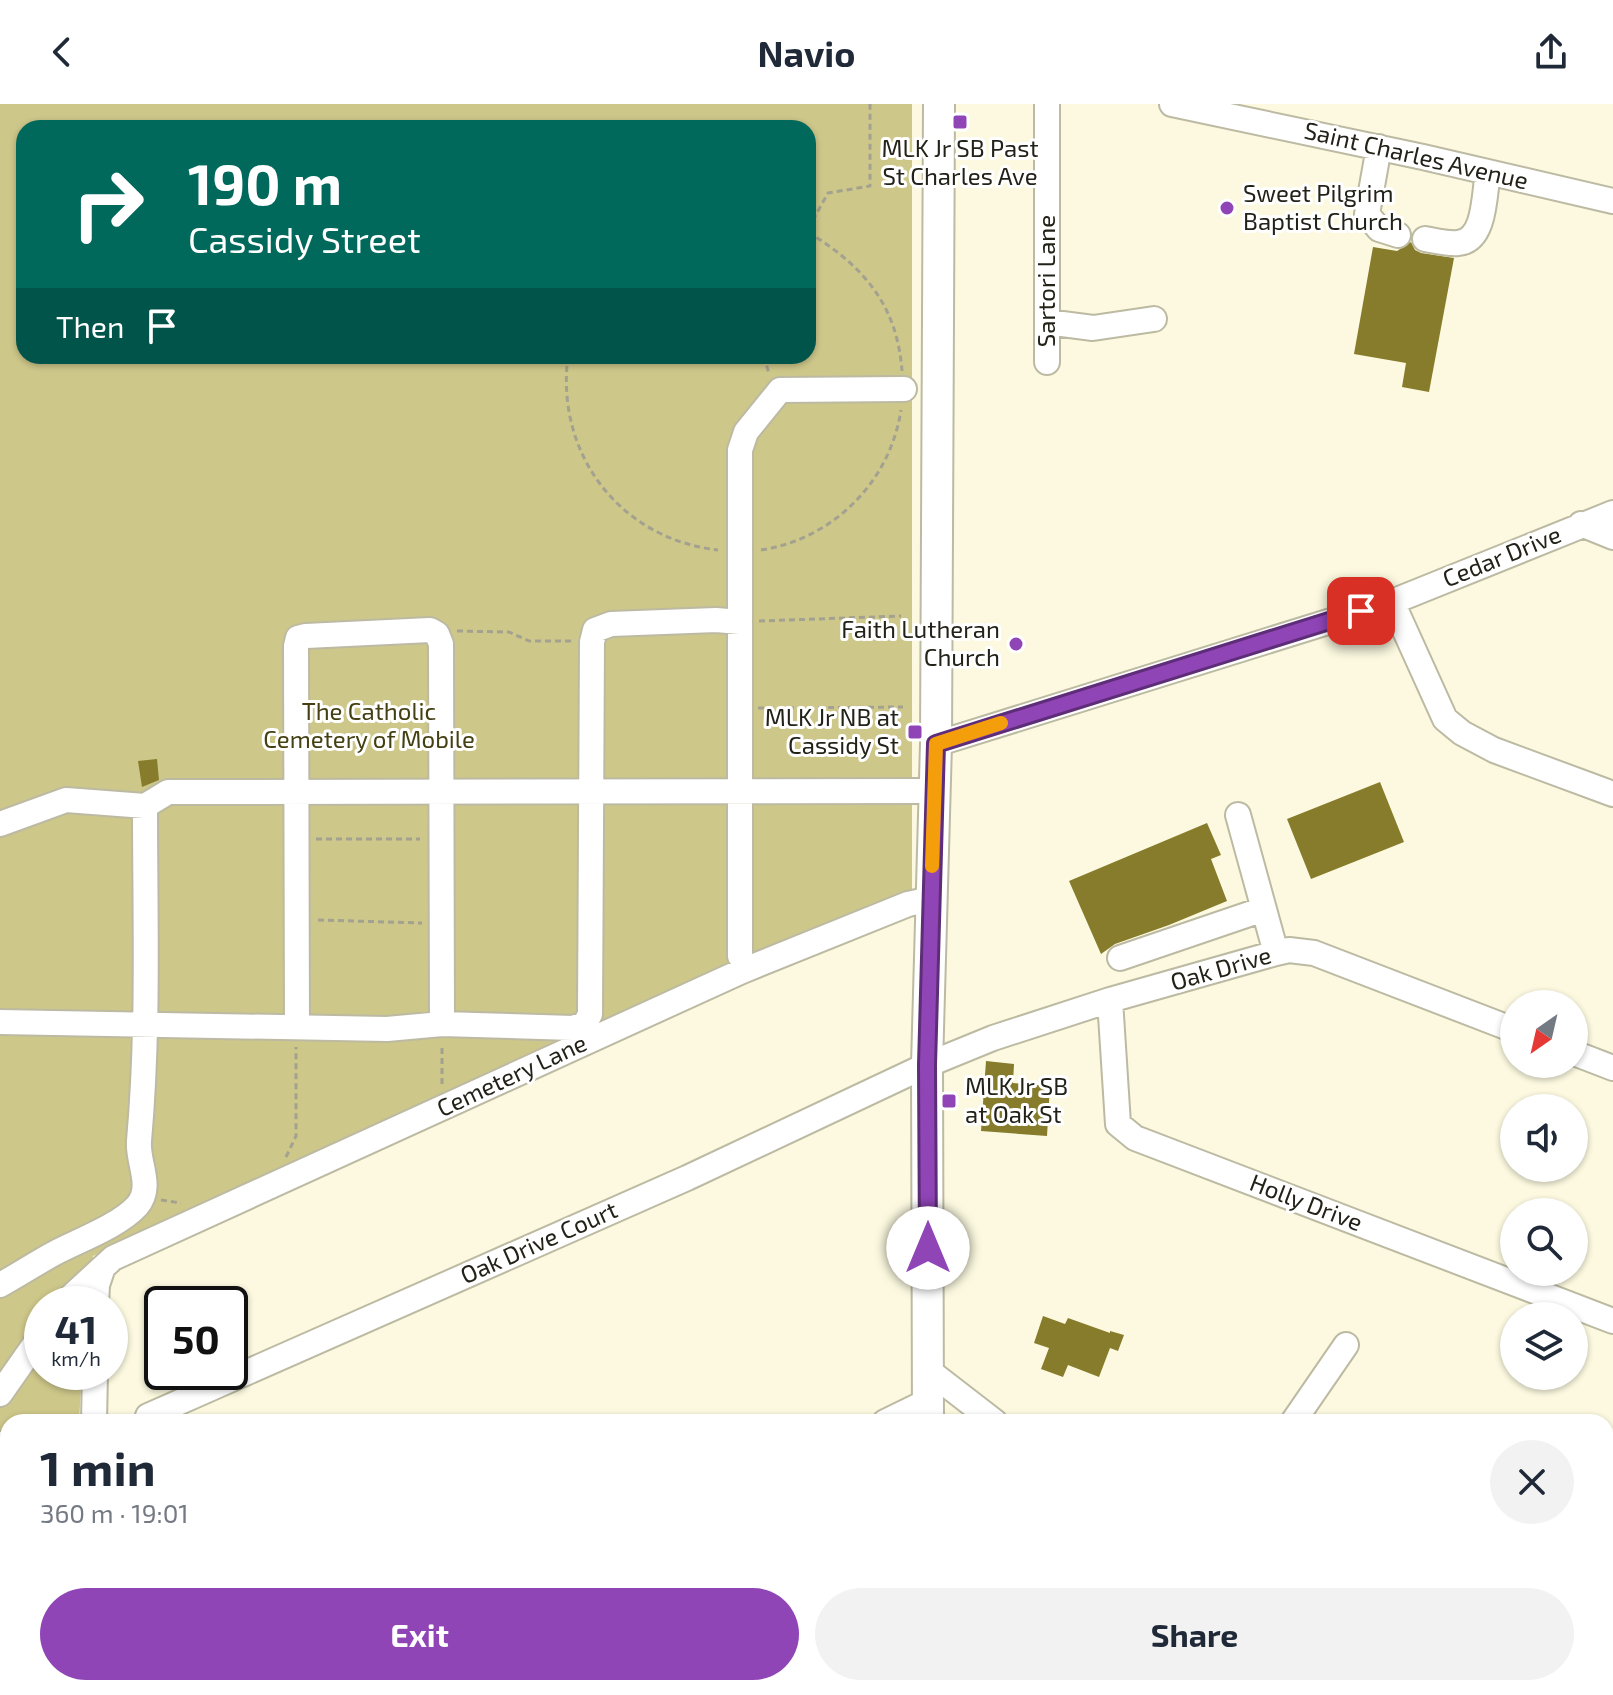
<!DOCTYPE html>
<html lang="en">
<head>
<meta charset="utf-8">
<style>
  :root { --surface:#fff; --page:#f2f2f3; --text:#1f2937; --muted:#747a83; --accent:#9045b7 }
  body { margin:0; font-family:"Exo 2",sans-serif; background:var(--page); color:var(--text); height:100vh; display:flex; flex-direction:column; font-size:30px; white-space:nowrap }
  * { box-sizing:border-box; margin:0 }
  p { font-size:26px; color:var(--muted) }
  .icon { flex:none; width:44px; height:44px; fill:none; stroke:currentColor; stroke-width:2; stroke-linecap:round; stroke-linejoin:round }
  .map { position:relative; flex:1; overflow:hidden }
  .sheet { position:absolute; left:0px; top:1310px; width:1614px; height:282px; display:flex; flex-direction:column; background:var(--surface); border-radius:24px 24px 0 0; box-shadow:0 2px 6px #0004 }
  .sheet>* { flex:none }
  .hud { position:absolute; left:16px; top:16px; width:800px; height:244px; border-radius:24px; box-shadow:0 2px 6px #0004; background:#00695c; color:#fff; overflow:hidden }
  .needle { width:52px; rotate:214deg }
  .fabs { position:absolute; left:1500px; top:886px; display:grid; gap:16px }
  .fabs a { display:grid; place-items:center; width:88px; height:88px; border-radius:50%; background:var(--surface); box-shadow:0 2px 6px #0004; font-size:40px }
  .speed { position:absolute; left:24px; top:1182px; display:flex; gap:16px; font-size:40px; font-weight:700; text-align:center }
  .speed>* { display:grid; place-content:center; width:104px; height:104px; border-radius:50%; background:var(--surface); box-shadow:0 2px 6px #0004; line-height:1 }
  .speed small { font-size:20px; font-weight:400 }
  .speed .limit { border:4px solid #111; border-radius:12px; background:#fff; color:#111 }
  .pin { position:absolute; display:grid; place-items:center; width:68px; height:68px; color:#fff; margin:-34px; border-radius:16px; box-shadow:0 4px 12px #0006 }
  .me { position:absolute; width:88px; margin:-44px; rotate:0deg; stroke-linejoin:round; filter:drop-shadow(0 0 6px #0008) }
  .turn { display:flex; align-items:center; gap:28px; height:168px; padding:0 40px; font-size:36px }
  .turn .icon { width:104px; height:104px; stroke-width:2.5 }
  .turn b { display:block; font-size:56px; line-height:68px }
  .then { display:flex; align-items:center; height:76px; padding:0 40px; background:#0003; gap:16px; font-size:30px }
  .round { display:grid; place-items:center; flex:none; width:84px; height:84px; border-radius:42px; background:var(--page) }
  .summary { display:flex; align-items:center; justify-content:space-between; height:136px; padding:0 40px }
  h1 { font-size:48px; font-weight:700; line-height:60px }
  .action { display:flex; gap:16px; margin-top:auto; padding:16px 40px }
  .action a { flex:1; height:92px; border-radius:48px; background:var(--accent); color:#fff; font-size:32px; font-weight:700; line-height:92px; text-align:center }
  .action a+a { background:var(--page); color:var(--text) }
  header { display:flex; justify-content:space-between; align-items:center; height:104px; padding:0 40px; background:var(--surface); font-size:36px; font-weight:700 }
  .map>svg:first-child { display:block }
  .green { fill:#cec78a; fill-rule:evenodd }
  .building { fill:#867c2b }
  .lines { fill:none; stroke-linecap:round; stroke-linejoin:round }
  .minor-casing { stroke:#bcbaa2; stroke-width:28 }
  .major-casing { stroke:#bcbaa2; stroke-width:34 }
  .path { stroke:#a3a18f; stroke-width:3; stroke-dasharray:6 4; stroke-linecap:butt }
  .minor { stroke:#fff; stroke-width:24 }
  .major { stroke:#fff; stroke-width:30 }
  .route-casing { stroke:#5e2d77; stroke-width:20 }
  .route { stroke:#9045b7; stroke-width:14 }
  .slow { stroke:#f59e0b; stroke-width:14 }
  .poi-dot { fill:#9045b7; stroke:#fff; stroke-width:3 }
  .labels { text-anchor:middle; stroke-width:6; stroke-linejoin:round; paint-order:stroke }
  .poi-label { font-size:24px; fill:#232219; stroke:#fff; text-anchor:start }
  .street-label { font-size:24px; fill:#232219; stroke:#fff }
  .park-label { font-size:24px; fill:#454013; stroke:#fff }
</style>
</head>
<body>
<header><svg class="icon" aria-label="back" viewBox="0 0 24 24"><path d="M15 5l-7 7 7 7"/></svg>Navio<svg class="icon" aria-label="share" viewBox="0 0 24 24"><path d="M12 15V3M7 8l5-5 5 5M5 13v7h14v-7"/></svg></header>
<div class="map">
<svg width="1613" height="1591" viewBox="0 0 1613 1591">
  <rect width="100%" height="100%" fill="#fcf9e0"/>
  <path class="green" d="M0 0H912V788L729 865 93 1152 86 1200H42V1268H82L79 1318H8V1584H64L63 1591H0ZM24 24H808V252H24Z"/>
  <path class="building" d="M1411 138 1415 146 1421 149 1454 154 1429 288 1402 283 1406 259 1354 250 1373 143 1397 147Z
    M157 655 159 676 142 683 138 657Z
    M1380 678 1404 738 1311 775 1287 715Z
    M1207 719 1221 751 1211 755 1227 797 1169 821 1115 840 1101 850 1069 777Z
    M986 957 1014 960 1013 979 1050 982 1047 1032 981 1027Z
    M1043 1212 1065 1220 1068 1214 1110 1229V1227L1124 1231 1118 1247 1110 1244 1099 1273 1068 1261 1063 1273 1041 1265 1049 1244 1034 1239Z"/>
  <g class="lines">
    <defs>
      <path id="minor" d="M1047 0V258
        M1172 0 1423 53 1613 97
        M1379 43 1367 110 1379 125 1398 131
        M1425 135C1436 137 1447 140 1458 139 1486 137 1484 89 1488 68
        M1047 218 1093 224 1154 215
        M1581 420 1613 433
        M1392 498 1445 615 1462 629 1494 646 1613 690
        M936 640 1392 498 1613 409
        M1238 711 1276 849
        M0 720 66 696 145 702
        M740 852V346L746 328 780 286 904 285
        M1120 854 1264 805
        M1110 896 1118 1020 1135 1034 1613 1217
        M0 918 387 925 442 920 573 924 585 920 590 910 592 538 595 526 611 520 716 516 740 518
        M297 923 296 542 298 534 306 532 430 526 437 530 441 540 442 920
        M1574 949 1613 964
        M0 1181C18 1171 35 1160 53 1150 77 1137 119 1122 137 1102 154 1082 137 1059 139 1037 149 926 145 814 145 702L168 688 934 687
        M63 1200 113 1154 742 867 908 800 931 795
        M96 1200 97 1181 102 1166
        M929 1267 995 1318
        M0 1290 42 1230
        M148 1312 687 1074 927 961 993 934 1110 896 1276 849 1289 846 1314 849 1514 926
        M94 1318 95 1268
        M885 1318 928 1297
        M1293 1318 1346 1241
        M0 1340 8 1375
        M0 1478 8 1465
        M1342 1584 1352 1591
        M76 1591 77 1584
        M260 1591 261 1584
        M467 1591 483 1584
        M800 1591 815 1584
        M1426 1591 1431 1584"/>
      <path id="major" d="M928 1318 927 961 936 640 939 0
        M926 1591V1584"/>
    </defs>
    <use href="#minor" class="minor-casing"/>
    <use href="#major" class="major-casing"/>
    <path class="path" d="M808 125 828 89 870 82V0
      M808 128C863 162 897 200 902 267
      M568 252C555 350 620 435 718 446
      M764 252 769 270
      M761 446C833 435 890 378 901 306
      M759 517 901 512
      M457 527 509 528 529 537H572
      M758 604 903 603
      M316 735H420
      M318 816 422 819
      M442 980V940
      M286 1053 296 1032V943
      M161 1096 181 1099"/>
    <use href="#minor" class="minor"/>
    <use href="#major" class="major"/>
  </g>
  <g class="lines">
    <defs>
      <path id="route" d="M928 1144 927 961 936 640 1361 507"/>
    </defs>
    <use href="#route" class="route-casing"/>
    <use href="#route" class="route"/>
    <path class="slow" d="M932 762 936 640 1001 619"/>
  </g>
  <g class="poi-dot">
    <rect x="952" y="10" width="16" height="16" rx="4"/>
    <circle cx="1227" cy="104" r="8"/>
    <circle cx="1016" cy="540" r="8"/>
    <rect x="907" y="620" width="16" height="16" rx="4"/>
    <rect x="941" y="989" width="16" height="16" rx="4"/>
  </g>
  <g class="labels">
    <g class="poi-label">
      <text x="960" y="53" text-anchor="middle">MLK Jr SB Past<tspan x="960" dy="28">St Charles Ave</tspan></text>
      <text x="1243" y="98">Sweet Pilgrim<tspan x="1243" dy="28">Baptist Church</tspan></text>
      <text x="1000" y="534" text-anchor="end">Faith Lutheran<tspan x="1000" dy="28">Church</tspan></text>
      <text x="899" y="622" text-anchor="end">MLK Jr NB at<tspan x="899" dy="28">Cassidy St</tspan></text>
      <text x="965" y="991">MLK Jr SB<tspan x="965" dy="28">at Oak St</tspan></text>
    </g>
    <g class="street-label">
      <text transform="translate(1416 52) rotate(13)" y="8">Saint Charles Avenue</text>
      <text transform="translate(1047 177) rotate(-90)" y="8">Sartori Lane</text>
      <text transform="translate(1502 453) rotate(-22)" y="8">Cedar Drive</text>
      <text transform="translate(1221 865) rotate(-16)" y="8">Oak Drive</text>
      <text transform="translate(512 972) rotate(-25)" y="8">Cemetery Lane</text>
      <text transform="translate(1306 1099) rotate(21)" y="8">Holly Drive</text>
      <text transform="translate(539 1139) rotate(-24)" y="8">Oak Drive Court</text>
    </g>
    <g class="park-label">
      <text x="369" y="616">The Catholic<tspan x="369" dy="28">Cemetery of Mobile</tspan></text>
    </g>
  </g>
</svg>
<div class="fabs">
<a><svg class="needle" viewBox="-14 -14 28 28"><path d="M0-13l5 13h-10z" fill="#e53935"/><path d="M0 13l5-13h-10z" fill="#747a83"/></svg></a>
<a><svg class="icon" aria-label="sound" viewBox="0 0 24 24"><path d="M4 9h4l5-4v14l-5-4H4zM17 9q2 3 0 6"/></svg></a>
<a><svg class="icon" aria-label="search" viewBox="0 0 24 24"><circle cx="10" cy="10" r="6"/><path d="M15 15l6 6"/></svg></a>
<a><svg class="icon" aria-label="layers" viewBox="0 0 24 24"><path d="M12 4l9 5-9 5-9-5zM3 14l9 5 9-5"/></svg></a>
</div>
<div class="speed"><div>41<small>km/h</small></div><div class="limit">50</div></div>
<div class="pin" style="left:1361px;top:507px;background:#d93025"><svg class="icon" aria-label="arrive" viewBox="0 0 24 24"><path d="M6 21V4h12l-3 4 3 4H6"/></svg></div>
<svg class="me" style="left:928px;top:1144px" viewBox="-20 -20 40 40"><circle r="19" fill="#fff"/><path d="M0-13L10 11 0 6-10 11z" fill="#9045b7"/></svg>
<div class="hud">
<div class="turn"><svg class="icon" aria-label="right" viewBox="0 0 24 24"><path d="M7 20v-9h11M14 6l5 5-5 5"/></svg><div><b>190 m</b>Cassidy Street</div></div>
<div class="then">Then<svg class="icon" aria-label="arrive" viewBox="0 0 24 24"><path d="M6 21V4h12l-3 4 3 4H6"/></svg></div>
</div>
<section class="sheet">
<div class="summary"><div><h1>1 min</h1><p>360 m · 19:01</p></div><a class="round"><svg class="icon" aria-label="close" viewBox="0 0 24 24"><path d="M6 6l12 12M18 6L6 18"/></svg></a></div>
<div class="action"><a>Exit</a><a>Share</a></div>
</section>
</div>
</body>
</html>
